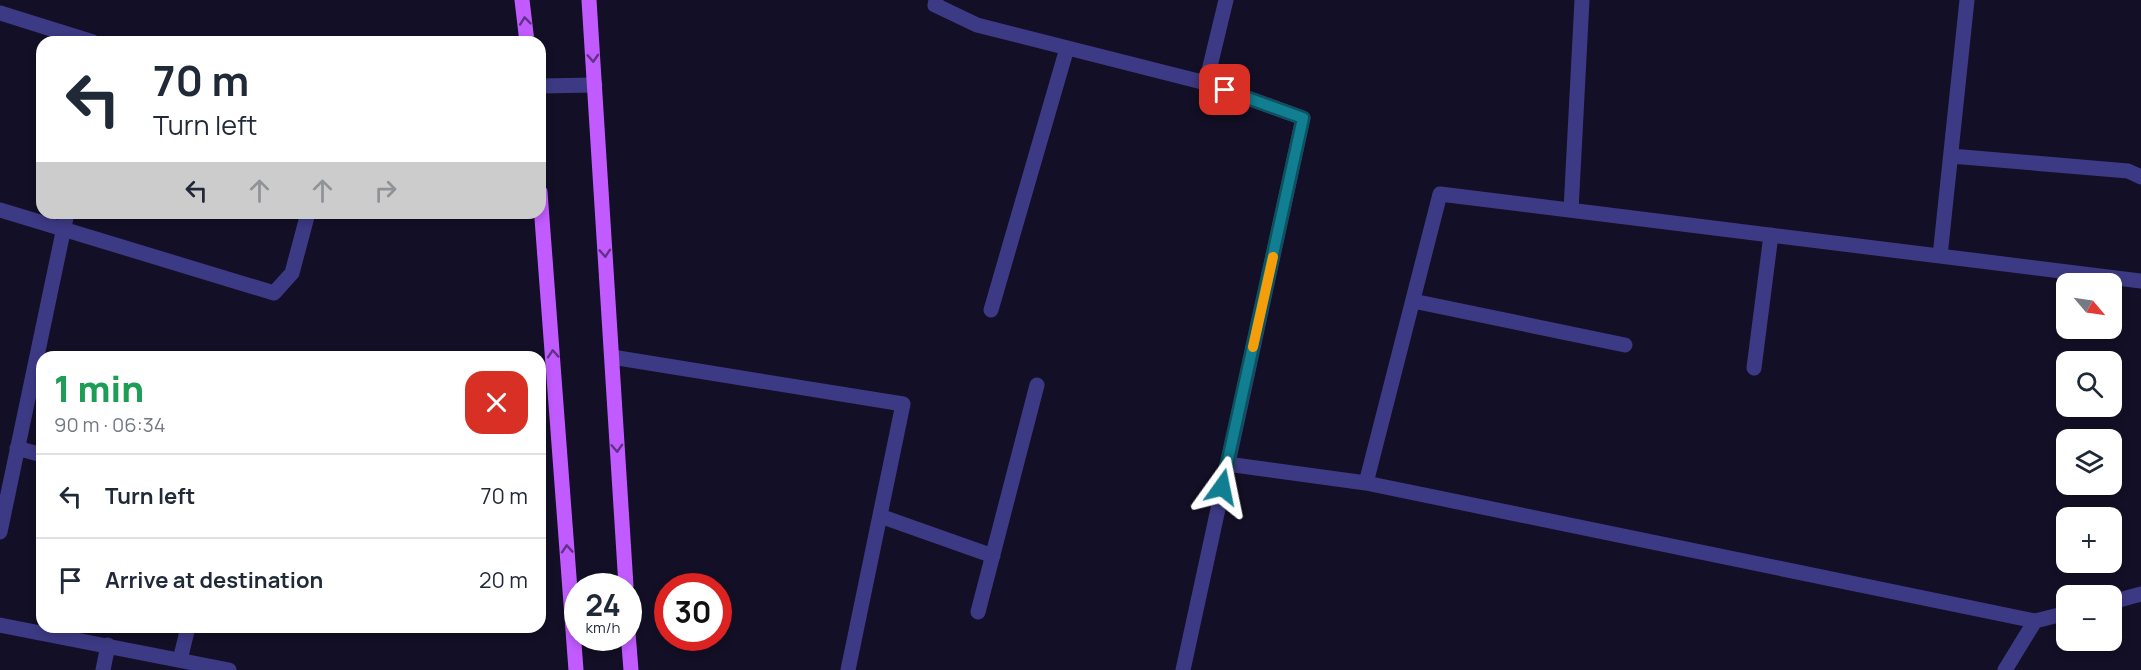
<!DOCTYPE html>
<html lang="en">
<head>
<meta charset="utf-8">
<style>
  :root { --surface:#fff; --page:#f6f6f7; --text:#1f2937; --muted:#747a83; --line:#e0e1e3 }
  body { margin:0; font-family:Manrope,sans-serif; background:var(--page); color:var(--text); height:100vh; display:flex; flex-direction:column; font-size:22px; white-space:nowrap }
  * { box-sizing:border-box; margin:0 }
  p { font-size:20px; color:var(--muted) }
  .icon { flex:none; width:33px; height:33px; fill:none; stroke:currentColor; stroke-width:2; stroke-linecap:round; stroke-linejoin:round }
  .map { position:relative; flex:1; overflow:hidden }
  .side { position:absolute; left:36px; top:351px; width:510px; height:282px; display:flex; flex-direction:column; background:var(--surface); border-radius:18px; box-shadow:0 3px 9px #0003 }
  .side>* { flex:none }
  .top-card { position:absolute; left:36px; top:36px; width:510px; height:183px; border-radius:18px; box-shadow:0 3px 9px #0003; background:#fff; color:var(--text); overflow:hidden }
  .needle { width:39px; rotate:119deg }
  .tools { position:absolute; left:2056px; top:273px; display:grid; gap:12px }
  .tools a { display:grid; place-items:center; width:66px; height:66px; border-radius:12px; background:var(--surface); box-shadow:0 3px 9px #0003; font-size:30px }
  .speed { position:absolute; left:564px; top:573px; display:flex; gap:12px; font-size:30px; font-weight:700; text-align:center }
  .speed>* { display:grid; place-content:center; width:78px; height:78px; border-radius:50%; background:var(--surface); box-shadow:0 3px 9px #0003; line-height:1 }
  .speed small { font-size:15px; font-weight:400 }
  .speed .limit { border:9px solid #d22; background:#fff; color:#111 }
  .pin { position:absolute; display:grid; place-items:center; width:51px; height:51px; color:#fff; margin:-26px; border-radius:12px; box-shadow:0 3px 9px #0006 }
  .me { position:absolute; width:66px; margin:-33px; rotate:12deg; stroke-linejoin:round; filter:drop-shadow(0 0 4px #0008) }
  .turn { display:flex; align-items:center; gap:21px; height:126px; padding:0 18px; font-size:27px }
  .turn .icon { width:78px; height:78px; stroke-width:2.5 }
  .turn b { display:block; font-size:42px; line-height:51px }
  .lanes { display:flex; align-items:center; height:57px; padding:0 18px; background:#0003; justify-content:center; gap:30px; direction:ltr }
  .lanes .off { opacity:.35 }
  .round { display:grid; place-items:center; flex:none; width:63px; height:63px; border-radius:18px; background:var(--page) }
  .head { display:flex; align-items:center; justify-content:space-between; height:102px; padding:0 18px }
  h1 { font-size:36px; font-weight:800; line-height:45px; color:#1e9e55 }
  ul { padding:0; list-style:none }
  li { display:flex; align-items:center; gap:18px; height:84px; padding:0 18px; border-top:2px solid var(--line) }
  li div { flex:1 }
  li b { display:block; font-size:22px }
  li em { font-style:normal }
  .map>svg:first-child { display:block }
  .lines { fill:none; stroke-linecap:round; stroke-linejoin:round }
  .street { stroke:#3d3a85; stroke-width:15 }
  .primary { stroke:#c25bff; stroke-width:15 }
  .oneway { stroke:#623188 }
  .route-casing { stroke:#0b525e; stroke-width:15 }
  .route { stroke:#117e91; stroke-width:10 }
  .slow { stroke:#f59e0b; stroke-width:10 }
</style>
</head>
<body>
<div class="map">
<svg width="2141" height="670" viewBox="0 0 2141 670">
  <rect width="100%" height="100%" fill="#130f26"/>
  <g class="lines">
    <path class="street" d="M936 0 935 5 977 25 1206 83 1303 118 1183 670
      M0 13 93 42
      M1206 83 1226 0
      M540 86 595 85
      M1951 156 2128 171 2141 177
      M0 210 274 293 292 273 308 213
      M1571 210 1582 0
      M1940 256 1967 0
      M1413 301 1625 345
      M991 310 1067 48
      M612 357 903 404 848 670
      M1754 368 1771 235
      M17 448 42 455
      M1227 464 1366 483
      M880 516 993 556
      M0 532 67 213
      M2112 602 2141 594
      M978 612 1037 385
      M2067 613 2035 621 1366 483 1440 194 2141 281
      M0 625 229 670
      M180 660 188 627
      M103 670 108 645
      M2005 670 2035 621"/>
    <path class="primary" d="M522 0 527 42
      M589 0 626 586
      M540 192 576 670
      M628 633 631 670"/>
  </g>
  <defs><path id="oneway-chevron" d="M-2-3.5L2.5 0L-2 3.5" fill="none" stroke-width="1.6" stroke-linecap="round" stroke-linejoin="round" transform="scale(1.5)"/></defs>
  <g class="oneway">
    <use href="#oneway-chevron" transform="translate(525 21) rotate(-96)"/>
    <use href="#oneway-chevron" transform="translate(593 58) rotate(87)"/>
    <use href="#oneway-chevron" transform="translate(605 253) rotate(86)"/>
    <use href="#oneway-chevron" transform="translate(553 354) rotate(-94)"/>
    <use href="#oneway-chevron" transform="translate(617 448) rotate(87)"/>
    <use href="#oneway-chevron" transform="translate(567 549) rotate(-94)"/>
  </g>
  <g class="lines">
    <defs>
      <path id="route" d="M1222 487 1303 118 1225 90"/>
    </defs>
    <use href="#route" class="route-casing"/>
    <use href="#route" class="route"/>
    <path class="slow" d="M1253 347 1273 257"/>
  </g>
</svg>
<div class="tools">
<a><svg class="needle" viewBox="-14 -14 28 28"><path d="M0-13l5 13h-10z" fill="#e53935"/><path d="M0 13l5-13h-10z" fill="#747a83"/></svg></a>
<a><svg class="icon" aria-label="search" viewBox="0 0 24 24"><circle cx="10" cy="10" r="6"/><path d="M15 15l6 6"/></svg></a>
<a><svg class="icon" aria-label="layers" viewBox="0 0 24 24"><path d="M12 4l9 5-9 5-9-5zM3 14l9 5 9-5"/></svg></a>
<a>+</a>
<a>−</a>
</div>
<div class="speed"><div>24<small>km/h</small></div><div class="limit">30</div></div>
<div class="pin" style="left:1225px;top:90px;background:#d93025"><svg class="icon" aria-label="arrive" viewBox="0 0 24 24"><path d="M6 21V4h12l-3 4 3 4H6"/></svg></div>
<svg class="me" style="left:1222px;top:487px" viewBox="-20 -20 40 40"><path d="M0-17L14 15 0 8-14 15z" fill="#117e91" stroke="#fff" stroke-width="4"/></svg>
<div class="top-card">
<div class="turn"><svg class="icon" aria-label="left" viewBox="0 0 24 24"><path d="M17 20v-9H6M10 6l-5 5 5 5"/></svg><div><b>70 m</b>Turn left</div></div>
<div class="lanes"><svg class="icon" aria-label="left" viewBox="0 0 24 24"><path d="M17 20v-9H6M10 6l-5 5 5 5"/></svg><svg class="icon off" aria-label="ahead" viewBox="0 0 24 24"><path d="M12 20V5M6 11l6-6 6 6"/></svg><svg class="icon off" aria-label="ahead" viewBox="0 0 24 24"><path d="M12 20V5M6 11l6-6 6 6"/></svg><svg class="icon off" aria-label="right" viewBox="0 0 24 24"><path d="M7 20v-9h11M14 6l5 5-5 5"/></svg></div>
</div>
<section class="side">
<div class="head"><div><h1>1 min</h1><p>90 m · 06:34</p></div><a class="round" style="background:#d93025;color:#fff"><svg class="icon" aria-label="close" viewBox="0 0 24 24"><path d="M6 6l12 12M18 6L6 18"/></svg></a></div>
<ul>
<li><svg class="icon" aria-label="left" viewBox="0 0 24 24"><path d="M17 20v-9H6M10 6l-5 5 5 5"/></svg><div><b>Turn left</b></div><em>70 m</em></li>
<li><svg class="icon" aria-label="arrive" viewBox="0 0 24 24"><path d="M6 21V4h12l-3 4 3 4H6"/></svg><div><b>Arrive at destination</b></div><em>20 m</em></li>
</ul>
</section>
</div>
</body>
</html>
